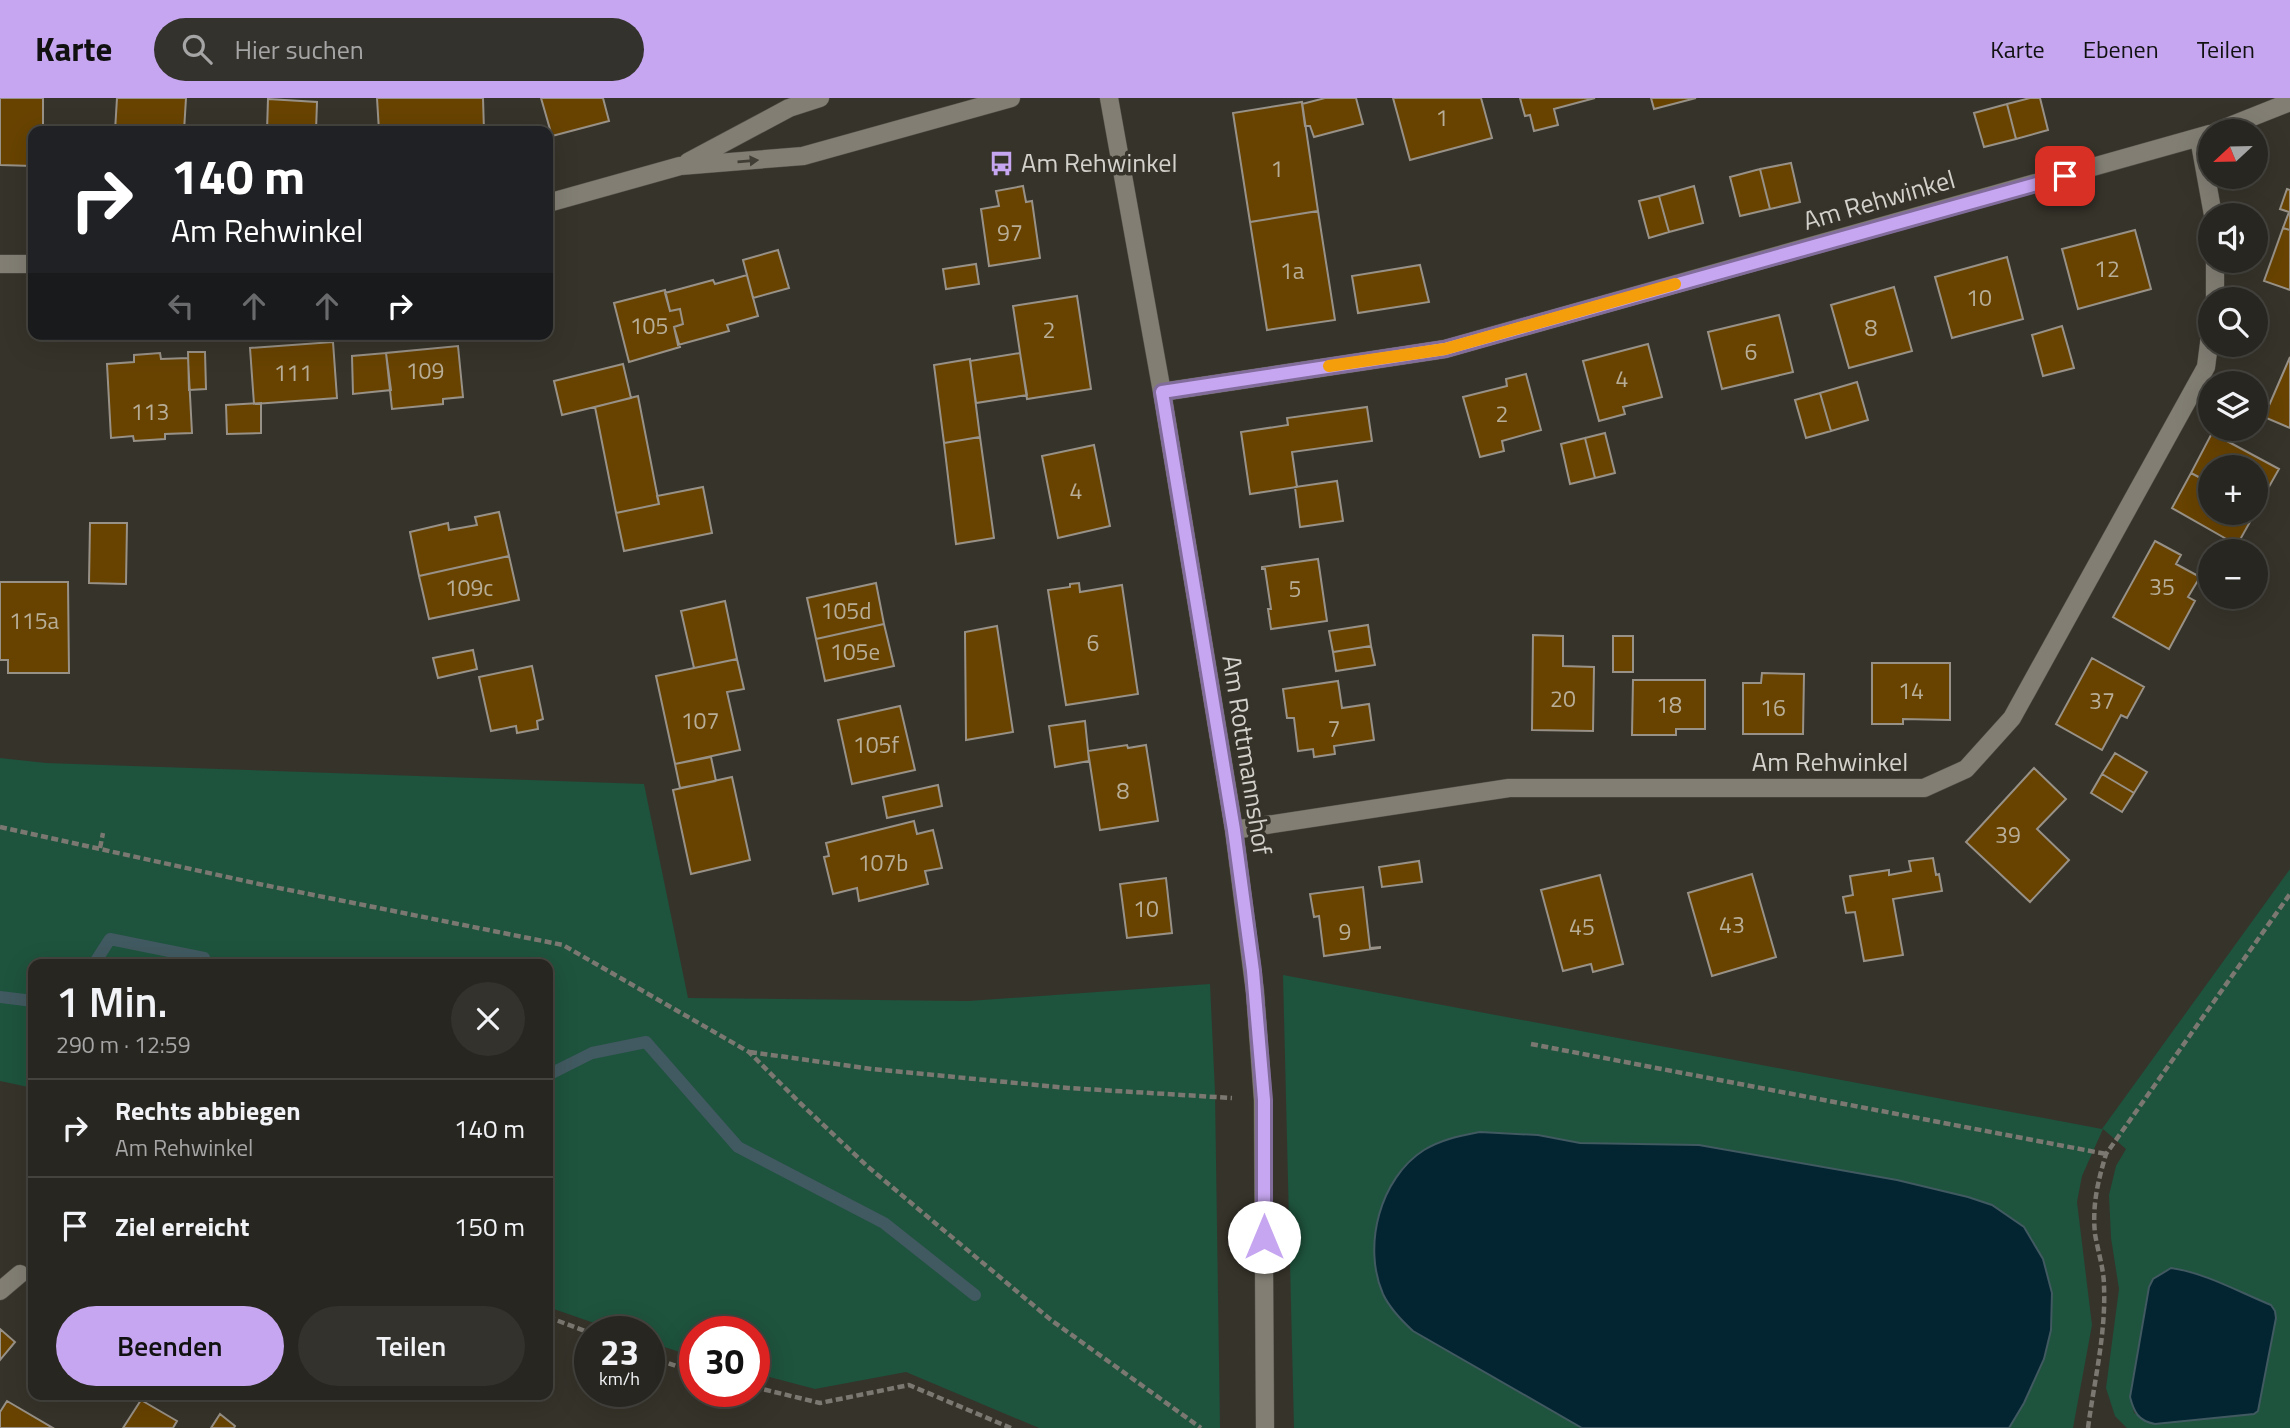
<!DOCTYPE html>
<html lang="de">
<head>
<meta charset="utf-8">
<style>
  :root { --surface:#282620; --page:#34322d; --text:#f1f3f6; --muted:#a5a5a5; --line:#44433e; --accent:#c6a6f0 }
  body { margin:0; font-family:"Titillium Web",sans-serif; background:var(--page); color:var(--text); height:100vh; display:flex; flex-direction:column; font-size:26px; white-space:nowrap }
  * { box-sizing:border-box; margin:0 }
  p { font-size:23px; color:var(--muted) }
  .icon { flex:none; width:38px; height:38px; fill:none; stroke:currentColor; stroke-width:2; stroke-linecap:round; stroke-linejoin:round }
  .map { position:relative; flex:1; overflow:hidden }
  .drawer { position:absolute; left:28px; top:861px; width:525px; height:441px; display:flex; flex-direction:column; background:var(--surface); border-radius:14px; box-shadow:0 7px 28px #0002,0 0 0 2px var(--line) }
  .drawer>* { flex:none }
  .banner { position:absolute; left:28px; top:28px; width:525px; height:214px; border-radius:14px; box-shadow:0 7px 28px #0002,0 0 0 2px var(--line); background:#202124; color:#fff; overflow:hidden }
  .needle { width:46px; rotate:248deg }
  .fabs { position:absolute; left:2198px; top:21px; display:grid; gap:14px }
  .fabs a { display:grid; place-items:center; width:70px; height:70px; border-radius:50%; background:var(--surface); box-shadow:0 7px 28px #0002,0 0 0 2px var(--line); font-size:35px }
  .speed { position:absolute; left:574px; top:1218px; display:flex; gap:14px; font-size:35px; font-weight:700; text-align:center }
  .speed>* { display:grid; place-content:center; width:91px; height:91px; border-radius:50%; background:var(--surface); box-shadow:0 7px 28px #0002,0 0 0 2px var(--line); line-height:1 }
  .speed small { font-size:18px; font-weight:400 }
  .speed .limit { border:10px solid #d22; background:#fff; color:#111 }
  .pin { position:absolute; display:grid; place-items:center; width:60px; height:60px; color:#fff; margin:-30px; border-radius:14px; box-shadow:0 4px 10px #0006 }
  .me { position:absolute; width:77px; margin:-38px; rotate:0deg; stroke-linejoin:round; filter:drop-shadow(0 0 5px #0008) }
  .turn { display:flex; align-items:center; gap:24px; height:147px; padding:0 28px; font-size:32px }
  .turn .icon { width:91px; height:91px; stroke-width:2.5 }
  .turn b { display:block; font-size:49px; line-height:60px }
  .lanes { display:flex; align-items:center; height:66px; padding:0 28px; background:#0003; justify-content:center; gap:35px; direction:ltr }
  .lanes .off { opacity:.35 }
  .round { display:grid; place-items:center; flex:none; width:74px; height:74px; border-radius:37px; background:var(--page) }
  .head { display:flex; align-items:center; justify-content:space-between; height:119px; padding:0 28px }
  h1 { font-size:42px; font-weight:600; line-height:52px }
  .primary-button { display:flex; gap:14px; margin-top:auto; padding:14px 28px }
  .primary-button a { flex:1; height:80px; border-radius:42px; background:var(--accent); color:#111; font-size:28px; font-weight:600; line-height:80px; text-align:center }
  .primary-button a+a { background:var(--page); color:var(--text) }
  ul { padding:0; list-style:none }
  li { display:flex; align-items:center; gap:21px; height:98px; padding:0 28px; border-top:2px solid var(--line) }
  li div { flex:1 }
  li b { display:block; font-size:26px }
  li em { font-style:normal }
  header { display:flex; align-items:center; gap:42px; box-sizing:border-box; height:98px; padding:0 35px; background:var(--accent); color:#111 }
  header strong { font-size:33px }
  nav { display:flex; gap:38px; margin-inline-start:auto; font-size:24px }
  .search { width:490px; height:63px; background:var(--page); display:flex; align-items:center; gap:18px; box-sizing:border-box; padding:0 24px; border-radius:38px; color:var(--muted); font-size:26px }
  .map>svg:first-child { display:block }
  .green { fill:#1e533d; fill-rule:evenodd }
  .water { fill:#032532; stroke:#415960; stroke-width:2 }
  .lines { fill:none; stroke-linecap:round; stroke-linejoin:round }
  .stream { stroke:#415960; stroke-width:12 }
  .building { fill:#684300; stroke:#989187; stroke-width:2 }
  .minor-casing { stroke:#54524a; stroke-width:19 }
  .path { stroke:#7b7871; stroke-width:4.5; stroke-dasharray:7 3.5; stroke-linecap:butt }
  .minor { stroke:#827e74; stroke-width:18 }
  .oneway { fill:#413e35 }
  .route-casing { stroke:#816c9c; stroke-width:18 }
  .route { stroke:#c6a6f0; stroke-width:12 }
  .slow { stroke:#f59e0b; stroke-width:12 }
  .labels { text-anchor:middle; stroke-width:7; stroke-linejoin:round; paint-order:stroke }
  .number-label { font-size:23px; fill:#b8ae98 }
  .poi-label { font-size:26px; fill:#d3d1cb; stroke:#36332a; text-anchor:start }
  .street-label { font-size:26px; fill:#d3d1cb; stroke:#36332a }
</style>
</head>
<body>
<header>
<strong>Karte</strong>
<div class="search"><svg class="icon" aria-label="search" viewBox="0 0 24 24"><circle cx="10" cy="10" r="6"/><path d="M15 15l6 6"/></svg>Hier suchen</div>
<nav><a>Karte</a><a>Ebenen</a><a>Teilen</a></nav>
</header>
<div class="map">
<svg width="2290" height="1330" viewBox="0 0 2290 1330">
  <rect width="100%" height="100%" fill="#36332a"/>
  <path class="green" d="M0 660 46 665 644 686 688 900 968 903 1210 886 1215 994 1220 1330H1039L906 1274 815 1291 754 1275V1234H695V1259L649 1244V1234H620L548 1209V866H33V990L0 983Z
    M2290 771V1330H2127L2115 1318 2106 1290 2119 1191 2111 1140 2109 1097 2116 1068 2126 1051 2103 1031 2082 1078 2077 1104 2092 1227 2073 1330H2009L2040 1272 2051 1232 2043 1161 2024 1129 1992 1107 1968 1099 1897 1082 1699 1047 1580 1045 1510 1035 1480 1034 1457 1038 1441 1044 1375 1148 1376 1166 1383 1195 1390 1208 1413 1233 1582 1330H1294L1283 877 2102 1031ZM2171 1170C2208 1176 2242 1195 2275 1213L2276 1220 2258 1313 2254 1316 2155 1326 2134 1315 2130 1299 2149 1189 2161 1175Z"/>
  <path class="water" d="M1480 1034 1538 1037 1580 1045 1699 1047 1897 1082 1968 1099 1992 1107 2024 1129 2043 1161 2052 1195 2051 1232 2044 1261 2024 1305 2009 1330H1582L1413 1233C1401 1222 1390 1211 1383 1196 1362 1148 1380 1080 1424 1052 1442 1041 1460 1038 1480 1034Z
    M2171 1170C2206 1175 2239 1194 2271 1207L2275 1213 2276 1220 2258 1313 2254 1316 2155 1326C2138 1323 2134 1314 2130 1299L2149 1189 2153 1181Z"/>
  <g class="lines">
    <path class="stream" d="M94 866 110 841 204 860 205 866
      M0 899 33 903
      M548 977 592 955 646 944 738 1049 884 1125 975 1197"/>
  </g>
  <path class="building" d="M0 0H43V33H33V68L0 67Z
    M117 0H186L184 33H115Z
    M377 0H483L484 33H379Z
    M541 0H603L609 23 552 38Z
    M1325 0H1356L1363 26 1314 39 1310 28H1305L1302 6Z
    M1393 0H1481L1492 40 1410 62Z
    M1520 0H1595L1554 11 1558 27 1534 33 1530 17 1525 18Z
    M1651 0H1696L1654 11Z
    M2030 0H2040L2048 32 2016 41 2007 6Z
    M268 1 317 4 316 33H267Z
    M1302 4 1318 113 1250 124 1233 15Z
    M2007 6 2016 41 1984 49 1974 15Z
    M1791 65 1800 104 1770 111 1760 71Z
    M1760 71 1770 111 1740 118 1730 79Z
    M1023 88 1026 104 1032 103 1040 160 989 168 981 111 999 108 996 93Z
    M1694 88 1703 125 1669 134 1659 98Z
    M2287 91 2290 92V132L2283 130 2289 114 2280 111Z
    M1659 98 1669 134 1649 140 1639 103Z
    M1318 113 1335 222 1267 232 1250 124Z
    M2283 130 2290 132V192L2264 183Z
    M2135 132 2151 191 2078 211 2062 151Z
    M778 152 789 190 753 200 743 162Z
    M2007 159 2023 221 1952 240 1935 179Z
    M976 166 979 186 946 191 943 171Z
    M1420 167 1429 204 1358 215 1352 178Z
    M747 177 758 218 727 227 729 233 678 247 674 229 683 226 680 211 670 213 665 195 713 182 715 186Z
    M1894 189 1912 253 1849 270 1831 207Z
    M665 192 670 213 680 211 683 226 674 229 680 249 629 264 614 205Z
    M1077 198 1091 291 1027 301 1013 208Z
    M1779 217 1793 274 1722 291 1708 234Z
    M2062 228 2074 270 2043 278 2032 237Z
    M333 244 337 300 254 306 250 250Z
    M1648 246 1662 299 1623 309 1625 316 1599 323 1583 263Z
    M458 248 463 299 443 301V306L392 311 386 255Z
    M188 254H205L206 291 189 292Z
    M160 255 161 261 188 260 192 335 165 336V341L134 343 133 338 111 340 107 266 134 264V257Z
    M386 255 391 292 353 296 352 258Z
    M1020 255 1027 297 976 305 970 263Z
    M2290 259V330L2264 319Z
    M970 261 980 339 944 345 934 267Z
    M623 266 631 300 562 317 554 283Z
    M1526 276 1541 332 1502 343 1504 353 1480 359 1463 299 1507 288 1506 281Z
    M1857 284 1868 322 1831 333 1820 295Z
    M1820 295 1831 333 1806 340 1795 302Z
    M638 298 659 406 616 415 595 309Z
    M261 305V335L227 336 226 307Z
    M1367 309 1372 343 1292 354 1297 389 1250 396 1241 334 1288 327 1287 320Z
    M1605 335 1615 375 1595 380 1585 340Z
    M2212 335 2279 371 2257 410 2256 369H2210V385L2191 375Z
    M980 339 994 440 956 446 944 345Z
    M1585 340 1595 380 1570 386 1561 346Z
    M1094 347 1110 428 1058 440 1042 358Z
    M2191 375 2210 385V415H2255L2237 447 2172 410Z
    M1337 383 1343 423 1300 429 1295 389Z
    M703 389 712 435 624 453 616 415 659 406 657 398Z
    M499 414 509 458 419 478 410 434 448 425 449 432 477 427 475 419Z
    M90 425H127L126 486 89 485Z
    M2155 443 2181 457 2176 466 2200 479 2188 499 2195 503 2169 551 2113 519Z
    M509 458 519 502 429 521 419 478Z
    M1318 461 1327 523 1271 531 1268 511H1271L1265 471H1262V469Z
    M0 484H68L69 575H8V562H0Z
    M876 485 884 526 816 541 807 500Z
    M1079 485 1080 494 1122 487 1138 596 1066 607 1048 492 1070 489V486Z
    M725 503 737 561 694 570 681 513Z
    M884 526 894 568 825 583 816 541Z
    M1368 527 1371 548 1333 554 1329 533Z
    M997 528 1013 634 966 642 965 534Z
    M1533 537 1563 538V568L1594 569 1593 633 1532 632Z
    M1613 538H1633V574H1613Z
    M1371 548 1375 567 1336 573 1333 554Z
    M473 552 477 571 438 580 433 560Z
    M2092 560 2144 589 2127 620 2121 617 2102 652 2056 626Z
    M737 561 744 591 727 594 740 652 675 666 656 578Z
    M1872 565H1950V622L1903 621V626H1872Z
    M532 568 543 621 537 623 538 631 517 635 516 628 491 633 479 579Z
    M1762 575 1804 576 1803 636H1743V585H1761Z
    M1633 582H1705V631H1676V637H1632Z
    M1338 583 1342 610 1369 606 1374 642 1334 648 1335 656 1314 659 1313 651 1298 653 1294 620H1287L1283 591Z
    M900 608 915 672 852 686 838 622Z
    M1085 623 1089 663 1055 669 1049 628Z
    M1127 647 1128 650 1146 647 1158 723 1100 732 1088 653Z
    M2115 655 2147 674 2134 695 2102 676Z
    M711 659 716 683 680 690 675 666Z
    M2034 670 2066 701 2037 731 2069 762 2030 804 1966 744Z
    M2102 676 2134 695 2122 714 2091 695Z
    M732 679 750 762 691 776 673 692Z
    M938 687 942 708 887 720 883 699Z
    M914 723 917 736 933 732 942 770 925 773 928 786 859 803 857 790 833 796 824 759 829 758 826 745Z
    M1933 760 1936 777 1939 776 1942 793 1893 801 1903 857 1864 863 1855 814 1846 815 1843 799 1853 797 1850 778 1889 772V777L1911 773 1909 763Z
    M1419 763 1422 784 1382 789 1379 769Z
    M1752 776 1776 859 1712 878 1688 795Z
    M1600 777 1623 866 1593 874 1591 866 1563 873 1541 792Z
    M1166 780 1172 835 1127 840 1120 786Z
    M1363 789 1370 850 1380 849V850L1324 858 1319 818 1314 819 1310 796Z
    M0 1231 15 1244 0 1262Z
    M141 1302 177 1323 173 1330H123Z
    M7 1303 53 1330H0V1314Z
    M220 1316 235 1328 234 1330H211Z"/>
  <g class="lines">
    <defs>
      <path id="minor" d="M1109 0 1162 294 1234 732 1255 894 1263 1002 1265 1330
        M2217 33 2290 4
        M2199 40 2213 117
        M688 64 789 10 820 0
        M548 105 680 68 803 58 1011 0
        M0 166H33
        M2215 201V163
        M1162 294 1445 251 2210 36
        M1234 732 1509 690H1924L1966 671 2012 620 2206 269 2210 238
        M0 1193 20 1176"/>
    </defs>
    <use href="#minor" class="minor-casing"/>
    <path class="path" d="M0 729 259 786 563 847 749 954 800 1005 867 1068 1051 1222 1201 1330
      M100 750 103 735
      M1531 946 2106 1056
      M750 954 872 971 1068 990 1232 1000
      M548 1219 590 1235
      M649 1258 695 1275
      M754 1289 820 1305 909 1287 1011 1330
      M2088 1330C2094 1284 2106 1236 2104 1189 2104 1171 2098 1154 2095 1136 2092 1107 2098 1083 2106 1056L2290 796"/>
    <use href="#minor" class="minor"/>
  </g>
  <defs><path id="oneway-solid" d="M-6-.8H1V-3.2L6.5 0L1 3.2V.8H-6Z" transform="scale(1.75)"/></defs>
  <use class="oneway" href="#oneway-solid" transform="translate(748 63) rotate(-5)"/>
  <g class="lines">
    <defs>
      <path id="route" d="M1264 1139V1002L1253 873 1234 732 1162 294 1445 251 2065 78"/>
    </defs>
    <use href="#route" class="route-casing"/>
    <use href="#route" class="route"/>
    <path class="slow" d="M1329 268 1445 251 1675 186"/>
  </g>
  <defs>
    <symbol id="bus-bare" viewBox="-9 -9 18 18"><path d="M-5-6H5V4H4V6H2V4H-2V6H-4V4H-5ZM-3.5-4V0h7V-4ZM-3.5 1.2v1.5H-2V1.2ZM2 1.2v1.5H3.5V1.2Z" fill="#c6a6f0" stroke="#36332a" stroke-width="2.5" paint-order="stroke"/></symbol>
  </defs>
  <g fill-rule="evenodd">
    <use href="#bus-bare" x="984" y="48" width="35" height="35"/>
  </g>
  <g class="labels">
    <g class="number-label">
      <text x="1442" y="28">1</text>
      <text x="1277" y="79">1</text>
      <text x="1010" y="143">97</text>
      <text x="2107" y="179">12</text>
      <text x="1292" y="181">1a</text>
      <text x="1979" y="208">10</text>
      <text x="649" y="236">105</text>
      <text x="1871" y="238">8</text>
      <text x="1049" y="240">2</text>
      <text x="1751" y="262">6</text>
      <text x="425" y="281">109</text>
      <text x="293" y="283">111</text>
      <text x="1622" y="289">4</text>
      <text x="150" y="322">113</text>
      <text x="1502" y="324">2</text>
      <text x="1076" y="401">4</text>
      <text x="2162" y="497">35</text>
      <text x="469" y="498">109c</text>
      <text x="1295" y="499">5</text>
      <text x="846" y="521">105d</text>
      <text x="34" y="531">115a</text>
      <text x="1093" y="553">6</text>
      <text x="855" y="562">105e</text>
      <text x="1911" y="601">14</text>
      <text x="1563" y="609">20</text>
      <text x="2102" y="611">37</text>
      <text x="1669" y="615">18</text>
      <text x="1773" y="618">16</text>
      <text x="700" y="631">107</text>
      <text x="1334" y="639">7</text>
      <text x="876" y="655">105f</text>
      <text x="1123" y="701">8</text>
      <text x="2008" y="745">39</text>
      <text x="883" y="773">107b</text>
      <text x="1146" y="819">10</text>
      <text x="1732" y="835">43</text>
      <text x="1582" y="837">45</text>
      <text x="1345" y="842">9</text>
    </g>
    <g class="poi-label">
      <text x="1021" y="74">Am Rehwinkel</text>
    </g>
    <g class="street-label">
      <text transform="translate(1879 102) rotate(-16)" y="9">Am Rehwinkel</text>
      <text transform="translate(1247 657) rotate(81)" y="9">Am Rottmannshof</text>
      <text x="1830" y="673">Am Rehwinkel</text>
    </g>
  </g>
</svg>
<div class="fabs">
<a><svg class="needle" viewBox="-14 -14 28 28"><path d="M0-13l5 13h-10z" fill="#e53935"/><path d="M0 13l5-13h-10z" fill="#a5a5a5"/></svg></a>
<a><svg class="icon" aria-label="sound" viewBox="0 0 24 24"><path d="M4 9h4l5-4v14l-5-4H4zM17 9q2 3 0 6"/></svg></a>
<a><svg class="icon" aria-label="search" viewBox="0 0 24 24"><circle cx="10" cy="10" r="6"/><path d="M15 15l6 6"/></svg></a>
<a><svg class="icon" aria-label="layers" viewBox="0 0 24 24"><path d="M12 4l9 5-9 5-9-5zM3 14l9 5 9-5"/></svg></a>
<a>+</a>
<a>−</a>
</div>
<div class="speed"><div>23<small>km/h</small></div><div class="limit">30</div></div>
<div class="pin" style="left:2065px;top:78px;background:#d93025"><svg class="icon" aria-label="arrive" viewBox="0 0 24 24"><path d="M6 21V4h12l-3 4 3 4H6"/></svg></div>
<svg class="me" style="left:1264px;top:1139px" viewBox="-20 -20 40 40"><circle r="19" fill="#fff"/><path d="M0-13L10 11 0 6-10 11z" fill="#c6a6f0"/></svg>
<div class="banner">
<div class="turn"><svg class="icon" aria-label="right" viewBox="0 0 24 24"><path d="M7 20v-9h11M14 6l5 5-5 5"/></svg><div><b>140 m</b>Am Rehwinkel</div></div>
<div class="lanes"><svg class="icon off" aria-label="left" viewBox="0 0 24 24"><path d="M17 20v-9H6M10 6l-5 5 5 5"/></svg><svg class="icon off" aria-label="ahead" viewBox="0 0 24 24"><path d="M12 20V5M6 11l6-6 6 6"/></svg><svg class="icon off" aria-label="ahead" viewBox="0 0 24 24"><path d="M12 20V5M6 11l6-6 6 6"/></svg><svg class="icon" aria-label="right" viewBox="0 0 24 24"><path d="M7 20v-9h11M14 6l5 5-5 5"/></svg></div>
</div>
<section class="drawer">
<div class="head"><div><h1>1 Min.</h1><p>290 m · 12:59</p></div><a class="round"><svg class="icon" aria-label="close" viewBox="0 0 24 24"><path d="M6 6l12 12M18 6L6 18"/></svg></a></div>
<ul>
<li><svg class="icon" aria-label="right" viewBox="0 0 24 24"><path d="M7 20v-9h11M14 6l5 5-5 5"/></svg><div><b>Rechts abbiegen</b><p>Am Rehwinkel</p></div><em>140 m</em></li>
<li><svg class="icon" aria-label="arrive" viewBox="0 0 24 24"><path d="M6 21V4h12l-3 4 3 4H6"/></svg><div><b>Ziel erreicht</b></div><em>150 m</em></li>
</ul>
<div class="primary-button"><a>Beenden</a><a>Teilen</a></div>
</section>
</div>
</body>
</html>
